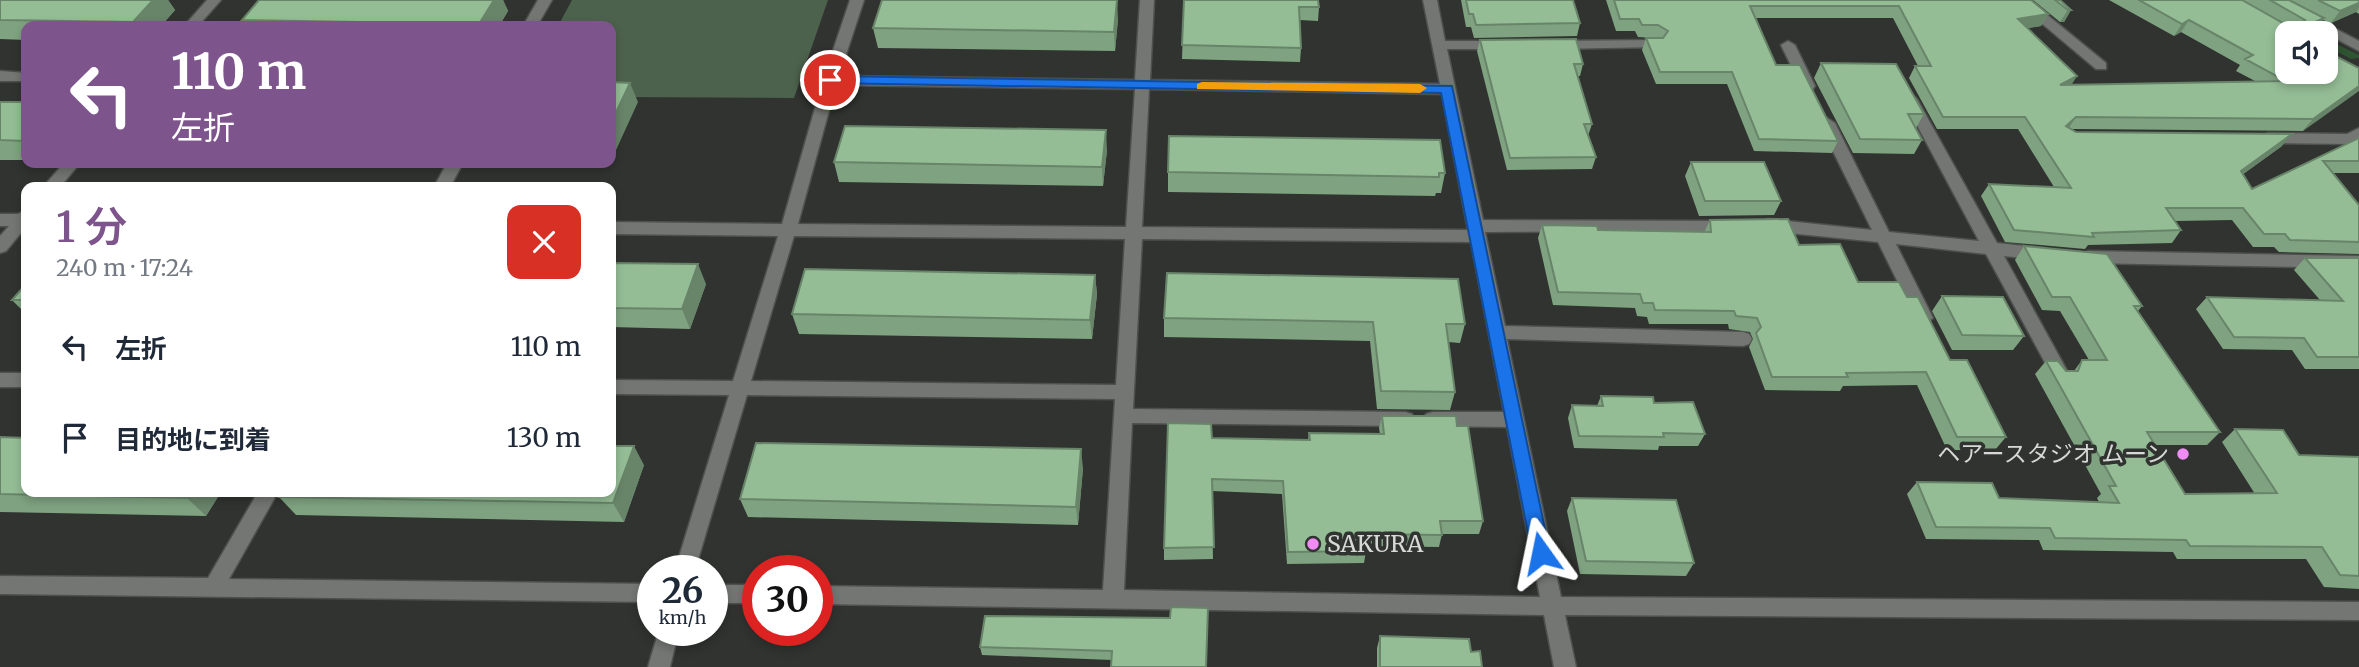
<!DOCTYPE html>
<html lang="ja">
<head>
<meta charset="utf-8">
<style>
  :root { --surface:#fff; --page:#f6f6f7; --text:#1f2937; --muted:#747a83; --accent:#7d558c }
  body { margin:0; font-family:Merriweather,"Noto Sans JP",serif; background:var(--page); color:var(--text); height:100vh; display:flex; flex-direction:column; font-size:26px; white-space:nowrap }
  * { box-sizing:border-box; margin:0 }
  p { font-size:23px; color:var(--muted) }
  .icon { flex:none; width:38px; height:38px; fill:none; stroke:currentColor; stroke-width:2; stroke-linecap:round; stroke-linejoin:round }
  .map { position:relative; flex:1; overflow:hidden }
  .panel { position:absolute; left:21px; top:182px; width:595px; height:315px; display:flex; flex-direction:column; background:var(--surface); border-radius:14px; box-shadow:0 4px 10px #0003 }
  .panel>* { flex:none }
  .hud { position:absolute; left:21px; top:21px; width:595px; height:147px; border-radius:14px; box-shadow:0 4px 10px #0003; background:#7d558c; color:#fff; overflow:hidden }
  .tools { position:absolute; left:2275px; top:21px; display:grid; gap:14px }
  .tools a { display:grid; place-items:center; width:63px; height:63px; border-radius:14px; background:var(--surface); box-shadow:0 4px 10px #0003; font-size:35px }
  .speed { position:absolute; left:637px; top:555px; display:flex; gap:14px; font-size:35px; font-weight:700; text-align:center }
  .speed>* { display:grid; place-content:center; width:91px; height:91px; border-radius:50%; background:var(--surface); box-shadow:0 4px 10px #0003; line-height:1 }
  .speed small { font-size:18px; font-weight:400 }
  .speed .limit { border:10px solid #d22; background:#fff; color:#111 }
  .pin { position:absolute; display:grid; place-items:center; width:60px; height:60px; color:#fff; margin:-30px; border:4px solid #fff; border-radius:50%; box-shadow:0 2px 7px #0007 }
  .me { position:absolute; width:77px; margin:-38px; rotate:348deg; stroke-linejoin:round; filter:drop-shadow(0 0 5px #0008) }
  .turn { display:flex; align-items:center; gap:24px; height:147px; padding:0 35px; font-size:32px }
  .turn .icon { width:91px; height:91px; stroke-width:2.5 }
  .turn b { display:block; font-size:49px; line-height:60px }
  .round { display:grid; place-items:center; flex:none; width:74px; height:74px; border-radius:14px; background:var(--page) }
  .overview { display:flex; align-items:center; justify-content:space-between; height:119px; padding:0 35px }
  h1 { font-size:42px; font-weight:600; line-height:52px; color:var(--accent) }
  ul { padding:0; list-style:none }
  li { display:flex; align-items:center; gap:21px; height:91px; padding:0 35px }
  li div { flex:1 }
  li b { display:block; font-size:26px }
  li em { font-style:normal }
  .map>svg:first-child { display:block }
  .green { fill:#4d624d }
  .lines { fill:none; stroke-linecap:round; stroke-linejoin:round }
  .stream { fill:#2f5431; fill-rule:evenodd }
  .minor-casing { stroke:#4d504d; stroke-width:3 }
  .minor { fill:#737673; fill-rule:evenodd }
  .wall { fill:#7fa381 }
  .shaded-wall { fill:#688469 }
  .building { fill:#94bd96; stroke:#688469; stroke-width:2 }
  .route { fill:#1a73e8; stroke:#114b97; stroke-width:2 }
  .slow { fill:#f59e0b }
  .poi-dot { fill:#f08bf5; stroke:#303330; stroke-width:2.5 }
  .labels { text-anchor:middle; stroke-width:7; stroke-linejoin:round; paint-order:stroke }
  .poi-label { font-size:23px; fill:#d7d9d7; stroke:#303330; text-anchor:end }
</style>
</head>
<body>
<div class="map">
<svg width="2359" height="667" viewBox="0 0 2359 667">
  <rect width="100%" height="100%" fill="#303330"/>
  <path class="green" d="M572 0H828L794 98 611 97V26H558Z"/>
  <g class="lines">
    <path class="stream" d="M2326 39 2359 55V58L2351 59 2326 46Z"/>
    <defs>
      <path id="minor" d="M207 0H221L198 26H184Z
        M538 0H552L537 26H523Z
        M850 0H864L839 76 1135 80 1140 0H1154L1150 80 1440 84 1423 0H1437L1445 41H1501L1508 45 1501 49H1447L1483 220 1735 221 1737 225 1735 229 1729 231 1485 232 1505 326 1743 332 1749 334 1752 339 1749 344 1743 346 1507 339 1561 597 2359 602V620L1565 615 1576 667H1554L1544 615 817 604V586L1103 590 1115 399 747 395 695 570H675L729 395 611 394V380L733 381 778 236 611 234V222L782 224 823 80ZM836 85 1135 89 1126 227 798 224ZM1149 89 1442 94 1468 230 1142 227ZM794 236 1125 239 1116 385 751 381ZM1142 239 1471 242 1504 412H1433L1426 414 1424 419 1426 424 1433 426 1507 427 1540 597 1124 590 1132 423 1405 426 1412 424 1414 419 1412 414 1405 412 1133 409Z
        M2014 0H2029L2106 63V69H2096Z
        M2263 0H2280L2359 41V51Z
        M1654 40 1661 44 1659 47 1554 49 1547 45 1554 41Z
        M1788 41 1795 45 1815 86 1813 89 1808 91 1801 86 1781 45Z
        M0 71 26 73V81H0Z
        M1910 94 1917 99 1997 243 2043 248 2051 254 2043 260 2004 256 2070 376 2067 381H2055L1986 254 1896 244 1933 318 1924 324 1918 323 1878 242 1768 231 1760 225 1768 219 1872 230 1819 123 1827 118 1835 123 1889 232 1979 241 1903 99Z
        M2359 128V140L2350 144 2268 143 2260 138 2268 133 2347 134Z
        M64 163H80L60 187H43Z
        M447 163H463L450 187H434Z
        M26 210V227L6 251 0 253V236L9 226H0V214H18Z
        M2088 251 2359 256V268L2088 263 2080 257Z
        M0 373H26V387H0Z
        M258 492H278L229 579 653 584V602L0 594V576L208 578Z
        M712 585H758V603H712Z
        M659 630H679L670 667H648Z"/>
    </defs>
    <use href="#minor" class="minor-casing"/>
    <use href="#minor" class="minor"/>
  </g>
  <path class="wall" d="M0 0H168L175 10 161 26H26V40L0 39Z
    M259 0H503L508 11 499 26H246L242 20Z
    M1184 0 1319 7 1318 21 1300 20 1301 48 1300 62 1182 59Z
    M1461 0H1573L1580 23 1577 36 1474 38 1471 27H1466Z
    M1606 0H2031L2048 14 2041 26 2027 28 2072 85 2255 81 2236 71 2240 65 2181 32 2174 36 2109 0H2359V14L2356 12 2331 23 2323 20 2315 31 2287 33 2359 68 2303 131 2072 129 2076 132 2282 146 2243 174 2252 189 2359 138V173H2333L2359 205V254L2279 252 2274 247H2253L2232 220 2175 221 2181 230 2172 243 2088 245 2085 249 2005 242 1981 196 1989 184 2054 187 2018 129H1937L1909 78 1915 66H1918L1893 18H1756L1776 65 1838 141 1832 153 1754 151 1727 84H1656L1642 50 1646 38H1654L1638 37 1635 31H1616Z
    M2033 0H2060L2071 10 2064 22H2060Z
    M1118 19 1115 51 878 48 873 28Z
    M1480 40 1583 64 1580 76H1577L1592 124 1588 136 1596 157 1592 169 1507 170 1477 51Z
    M1821 63 1924 114 1916 128 1922 140 1914 154 1853 153 1814 78Z
    M0 102H26V160H0Z
    M1107 150 1103 186 839 182 834 162Z
    M1691 162 1781 201 1774 215 1699 216 1685 176Z
    M339 163H416L415 164Z
    M520 163H610L608 166 521 165Z
    M1168 172 1445 173 1441 193H1436L1435 196 1168 192Z
    M1710 220 1799 245 1858 282 1907 297 1950 360 2006 437 1995 450H1947L1917 385 1843 386 1840 391 1765 390 1749 347 1753 339 1750 332 1729 329 1728 324H1649L1647 317 1637 316 1635 308 1553 305 1538 238 1542 225 1598 230 1705 231Z
    M2024 246 2142 306 2138 311 2220 432 2207 445H2155L2185 494H2255L2222 442 2235 429 2299 455 2359 457V589L2324 587 2306 559H2177L2173 552 2043 550 2039 540 1926 539 1907 494 1917 482 1999 498 2099 502 2097 498 2101 494 2035 374 2046 361 2066 371H2074L2082 360H2089L2060 311 2042 310 2015 260Z
    M2305 258H2359V369H2305L2292 350 2223 349 2196 309 2207 297 2320 300 2294 270Z
    M611 263 706 284 690 329 611 327Z
    M1095 275 1097 294 1092 339 799 334 792 314Z
    M26 284V314L12 300Z
    M1942 296 2024 336 2013 350H1952L1932 311Z
    M1164 318 1465 324 1460 343 1448 342 1455 392 1450 410 1377 409 1370 341 1164 337Z
    M1601 396 1654 403 1705 434 1698 446H1659L1658 450 1574 448 1568 418 1572 405 1597 406Z
    M1382 416 1457 426 1483 521 1479 534H1442L1439 547 1366 546V551L1364 563 1287 564 1282 494 1212 491 1213 559 1164 560V548L1212 438 1308 440 1309 433 1380 434 1379 428Z
    M0 437 26 492H221L206 516 0 512Z
    M644 465 624 522 296 515 279 497Z
    M1083 468 1078 525 748 517 740 499Z
    M1572 498 1694 563 1686 576 1580 574 1567 511Z
    M1208 608 1112 660 982 655 980 647 1170 618Z
    M1380 636 1471 652 1482 667H1377V648Z"/>
  <path class="shaded-wall" d="M153 0H168L175 10 161 26H136L133 22Z
    M494 0H503L508 11 499 26H480L479 24Z
    M1117 0 1118 19 1115 51 1114 32Z
    M2359 3V8L2356 12 2331 23 2340 11Z
    M2068 10H2071L2064 22H2060Z
    M2048 14 2041 26 2011 31 2018 19Z
    M2324 18 2315 31 2309 33H2292Z
    M2189 20 2181 32 2174 36 2182 24Z
    M2077 76 2069 89 2060 85Z
    M630 83 638 102 611 161V123Z
    M2359 86V91L2303 131 2313 119Z
    M2076 117 2068 129 2066 126Z
    M1106 130 1107 150 1103 186 1102 167Z
    M2292 134 2282 146 2231 183 2241 171Z
    M698 264 706 284 690 329 682 309Z
    M1095 275 1097 294 1092 339 1090 320Z
    M634 446 644 465 624 522 613 503Z
    M1081 449 1083 468 1078 525 1076 507Z
    M191 492H221L206 516 187 498Z"/>
  <path class="building" d="M0 0H153L133 22 0 20Z
    M259 0H494L479 24 242 20Z
    M882 0H1117L1114 32 873 28Z
    M1184 0H1318L1319 7H1299L1301 48 1182 45Z
    M1466 0H1573L1580 23 1476 25 1473 14H1469Z
    M1614 0H2031L2048 14 2018 19 2077 76 2060 85 2286 81 2245 59 2253 55 2189 20 2182 24 2139 0H2242L2290 27 2298 28 2305 20 2270 0H2289L2324 18 2292 33H2287V72H2326V51L2359 68V86L2313 119 2076 117 2066 126 2076 132 2292 134 2241 171 2252 189 2359 138V161H2323L2359 205V242L2290 240 2285 234H2264L2243 208H2166L2181 230 2092 233 2094 237 2014 230 1989 184 2071 188 2025 117H1943L1915 66H1931L1899 6H1750L1776 65H1800L1838 141 1759 139 1732 72H1660L1646 38H1663L1668 31 1658 25H1642L1639 19H1620Z
    M2055 0H2060L2071 10H2068Z
    M2318 0H2359V3L2340 11Z
    M1576 39 1583 64H1574L1592 124H1584L1596 157 1510 158 1480 40Z
    M1821 63 1896 64 1924 114H1908L1922 140 1860 139Z
    M611 82 630 83 611 123Z
    M0 102H26V138L24 141 0 140Z
    M845 126 1106 130 1102 167 834 162Z
    M1169 136 1440 140 1445 173H1439V177L1168 172Z
    M1691 162H1764L1781 201H1705Z
    M1788 219 1799 245 1840 244 1858 282H1899L1907 297H1918L1950 360H1967L2006 437H1957L1926 372 1846 373 1848 377H1772L1756 333 1761 327 1757 318 1736 316 1734 311 1655 310 1653 303H1643L1640 294 1558 292 1542 225 1597 226 1598 230 1711 232 1710 220Z
    M2024 246 2107 254 2142 306H2134L2220 432H2147L2185 494 2277 493 2235 429 2283 430 2299 455 2359 457V576L2340 575 2322 547 2190 546 2186 540 2055 538 2050 528 1936 527 1917 482 1992 483 1999 498 2119 503 2109 486H2116L2046 361H2058L2066 371H2078L2082 360H2107L2070 297H2052Z
    M2305 258H2359V357H2317L2304 338 2234 337 2207 297 2343 301Z
    M611 263 698 264 682 309 611 308Z
    M805 269 1095 275 1090 320 792 314Z
    M1167 273 1458 279 1465 324H1446L1455 392 1381 391 1373 322 1164 318Z
    M26 284V300H12Z
    M1942 296 2003 297 2024 336 1962 335Z
    M1601 396 1653 397 1654 403 1693 402 1705 434 1663 433 1664 437 1579 436 1572 405 1603 406Z
    M1382 416H1456L1457 426H1468L1483 521H1440L1442 535 1364 534 1366 551 1288 552 1283 481 1212 479 1214 547 1164 548 1168 423 1211 424 1212 438 1310 440 1309 433 1384 434Z
    M0 437 26 438V492H191L187 498 0 494Z
    M756 443 1081 449 1076 507 740 499Z
    M611 446H634L613 503 279 497 282 492H611Z
    M1572 498 1676 500 1694 563 1586 561Z
    M1171 607 1208 608 1206 667H1111L1112 651 980 647 985 616 1170 618Z
    M1380 636 1469 639 1471 652 1480 651 1482 667H1380Z"/>
  <path class="route" d="M830 76 1452 86 1550 553 1547 559H1534L1532 553 1441 93 825 83V78Z"/>
  <path class="slow" d="M1202 82 1420 84 1427 88 1420 93 1197 89V84Z"/>
  <g class="poi-dot">
    <circle cx="2183" cy="454" r="7"/>
    <circle cx="1313" cy="544" r="7"/>
  </g>
  <g class="labels">
    <g class="poi-label">
      <text x="2169" y="462">ヘアースタジオ ムーン</text>
      <text x="1327" y="552" text-anchor="start">SAKURA</text>
    </g>
  </g>
</svg>
<div class="tools">
<a><svg class="icon" aria-label="sound" viewBox="0 0 24 24"><path d="M4 9h4l5-4v14l-5-4H4zM17 9q2 3 0 6"/></svg></a>
</div>
<div class="speed"><div>26<small>km/h</small></div><div class="limit">30</div></div>
<div class="pin" style="left:830px;top:80px;background:#d93025"><svg class="icon" aria-label="arrive" viewBox="0 0 24 24"><path d="M6 21V4h12l-3 4 3 4H6"/></svg></div>
<svg class="me" style="left:1541px;top:553px" viewBox="-20 -20 40 40"><path d="M0-17L14 15 0 8-14 15z" fill="#1a73e8" stroke="#fff" stroke-width="4"/></svg>
<div class="hud">
<div class="turn"><svg class="icon" aria-label="left" viewBox="0 0 24 24"><path d="M17 20v-9H6M10 6l-5 5 5 5"/></svg><div><b>110 m</b>左折</div></div>
</div>
<section class="panel">
<div class="overview"><div><h1>1 分</h1><p>240 m · 17:24</p></div><a class="round" style="background:#d93025;color:#fff"><svg class="icon" aria-label="close" viewBox="0 0 24 24"><path d="M6 6l12 12M18 6L6 18"/></svg></a></div>
<ul>
<li><svg class="icon" aria-label="left" viewBox="0 0 24 24"><path d="M17 20v-9H6M10 6l-5 5 5 5"/></svg><div><b>左折</b></div><em>110 m</em></li>
<li><svg class="icon" aria-label="arrive" viewBox="0 0 24 24"><path d="M6 21V4h12l-3 4 3 4H6"/></svg><div><b>目的地に到着</b></div><em>130 m</em></li>
</ul>
</section>
</div>
</body>
</html>
